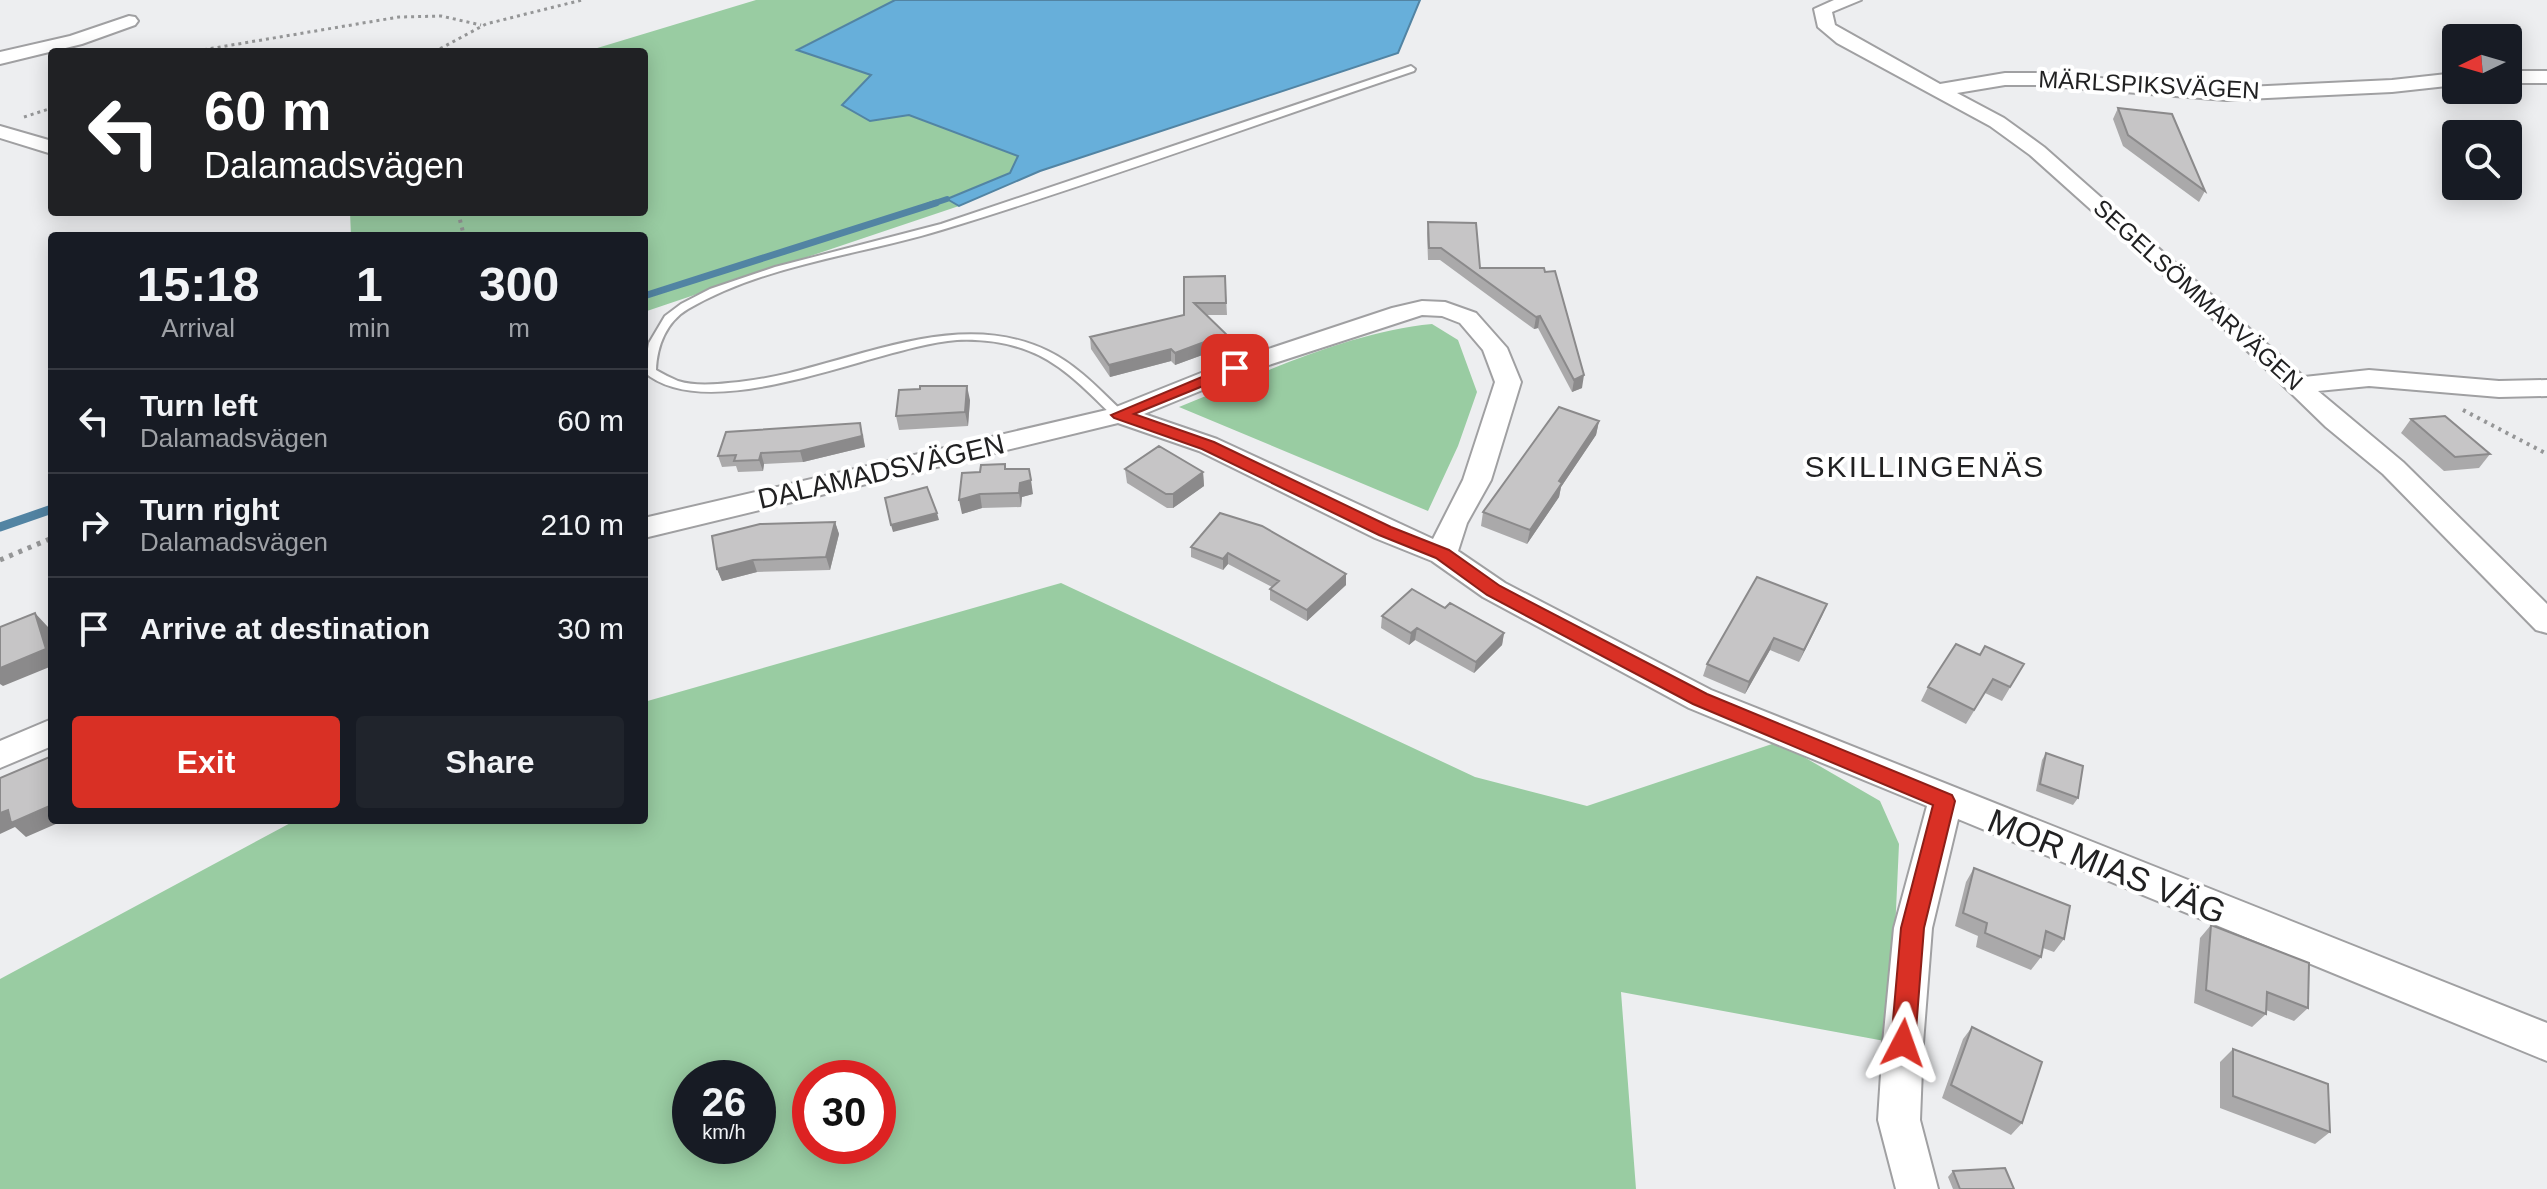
<!DOCTYPE html>
<html lang="en">
<head>
<meta charset="utf-8">
<style>
  :root { --surface:#171b24; --page:#20242c; --text:#f1f3f6; --muted:#9ea1a6; --line:#363941; --accent:#d93025 }
  body { margin:0; font-family:Helvetica,sans-serif; background:var(--page); color:var(--text); height:100vh; display:flex; flex-direction:column; font-size:30px; white-space:nowrap }
  * { box-sizing:border-box; margin:0 }
  p { font-size:26px; color:var(--muted) }
  .icon { flex:none; width:44px; height:44px; fill:none; stroke:currentColor; stroke-width:2; stroke-linecap:round; stroke-linejoin:round }
  .map { position:relative; flex:1; overflow:hidden }
  .drawer { position:absolute; left:48px; top:232px; width:600px; height:592px; display:flex; flex-direction:column; background:var(--surface); border-radius:8px; box-shadow:0 4px 20px #0003 }
  .drawer>* { flex:none }
  .hud { position:absolute; left:48px; top:48px; width:600px; height:168px; border-radius:8px; box-shadow:0 4px 20px #0003; background:#202124; color:#fff; overflow:hidden }
  .needle { width:52px; rotate:265deg }
  .controls { position:absolute; left:2442px; top:24px; display:grid; gap:16px }
  .controls a { display:grid; place-items:center; width:80px; height:80px; border-radius:8px; background:var(--surface); box-shadow:0 4px 20px #0003; font-size:40px }
  .speed { position:absolute; left:672px; top:1060px; display:flex; gap:16px; font-size:40px; font-weight:700; text-align:center }
  .speed>* { display:grid; place-content:center; width:104px; height:104px; border-radius:50%; background:var(--surface); box-shadow:0 4px 20px #0003; line-height:1 }
  .speed small { font-size:20px; font-weight:400 }
  .speed .limit { border:12px solid #d22; background:#fff; color:#111 }
  .pin { position:absolute; display:grid; place-items:center; width:68px; height:68px; color:#fff; margin:-34px; border-radius:16px; box-shadow:0 4px 12px #0006 }
  .me { position:absolute; width:88px; margin:-44px; rotate:4deg; stroke-linejoin:round; filter:drop-shadow(0 0 6px #0008) }
  .turn { display:flex; align-items:center; gap:28px; height:168px; padding:0 24px; font-size:36px }
  .turn .icon { width:104px; height:104px; stroke-width:2.5 }
  .turn b { display:block; font-size:56px; line-height:68px }
  .eta { display:flex; justify-content:space-evenly; align-items:center; height:136px; text-align:center }
  .eta b { font-size:48px; font-weight:800; line-height:56px }
  .primary-button { display:flex; gap:16px; margin-top:auto; padding:16px 24px }
  .primary-button a { flex:1; height:92px; border-radius:8px; background:var(--accent); color:#fff; font-size:32px; font-weight:800; line-height:92px; text-align:center }
  .primary-button a+a { background:var(--page); color:var(--text) }
  ul { padding:0; list-style:none }
  li { display:flex; align-items:center; gap:24px; height:104px; padding:0 24px; border-top:2px solid var(--line) }
  li div { flex:1 }
  li b { display:block; font-size:30px }
  li em { font-style:normal }
  .map>svg:first-child { display:block }
  .green { fill:#99cca2; fill-rule:evenodd }
  .water { fill:#67afda; stroke:#5284a3; stroke-width:2 }
  .lines { fill:none; stroke-linecap:round; stroke-linejoin:round }
  .stream-far2 { stroke:#5284a3; stroke-width:6 }
  .stream-far1 { stroke:#5284a3; stroke-width:7 }
  .stream { stroke:#5284a3; stroke-width:9 }
  .service-casing { stroke:#a0a0a2; stroke-width:4 }
  .minor-casing { stroke:#a0a0a2; stroke-width:4 }
  .path-far2 { stroke:#959697; stroke-width:3; stroke-dasharray:3 4; stroke-linecap:butt }
  .path-far1 { stroke:#959697; stroke-width:4; stroke-dasharray:3 5; stroke-linecap:butt }
  .path { stroke:#959697; stroke-width:5; stroke-dasharray:4 6; stroke-linecap:butt }
  .service { fill:#fff; fill-rule:evenodd }
  .minor { fill:#fff; fill-rule:evenodd }
  .wall { fill:#aaa9aa }
  .shaded-wall { fill:#8b8a8b }
  .building { fill:#c6c5c6; stroke:#8b8a8b; stroke-width:2 }
  .route { fill:#d93025; stroke:#8d1f18; stroke-width:2 }
  .labels { text-anchor:middle; stroke-width:8; stroke-linejoin:round; paint-order:stroke }
  .far-street-label { font-size:24px; fill:#212122; stroke:#fff }
  .street-label { font-size:28px; fill:#212122; stroke:#fff }
  .neighbourhood-label { font-size:30px; letter-spacing:2px; fill:#212122; stroke:#fff }
  .near-street-label { font-size:34px; fill:#212122; stroke:#fff }
</style>
</head>
<body>
<div class="map">
<svg width="2547" height="1189" viewBox="0 0 2547 1189">
  <rect width="100%" height="100%" fill="#edeef0"/>
  <path class="green" d="M756 0H895L798 49 871 75 870 121 909 115 1018 156 1010 173 948 198 959 206 644 312V236H351L350 212H644V52H584Z
    M1432 324 1458 340 1477 392 1458 446 1428 511 1179 407C1258 375 1348 332 1432 324Z
    M1061 583 1475 777 1587 806 1778 742 1880 801 1899 844 1890 1042 1621 992 1636 1189H0V979L296 820H644V702ZM690 1078H758V1146H690ZM810 1078H878V1146H810Z"/>
  <path class="water" d="M895 0H1420L1398 53 1040 171 959 206 947 199 1010 173 1018 156 909 115 870 121 842 105 871 75 797 50Z"/>
  <g class="lines">
    <path class="stream-far2" d="M929 205 947 199"/>
    <path class="stream-far1" d="M644 296 936 203"/>
    <path class="stream" d="M0 527 52 509"/>
    <defs>
      <path id="service" d="M1411 66 1415 69 1414 71C1259 123 1105 180 948 228 863 255 767 263 688 309 666 322 657 346 656 370 663 374 671 378 678 381 697 387 719 384 739 382 838 372 950 303 1048 351 1077 365 1100 390 1123 412L1125 415 1123 418H1115C1089 393 1063 364 1029 351 1007 342 980 339 957 340 877 346 711 429 644 372L649 343 665 316 681 304 710 289 775 267 941 224Z"/>
      <path id="minor" d="M1834 0H1861L1832 12 1835 25 1940 84 2005 73H2036L2226 88 2392 80 2456 73V85L2392 92 2226 100 2036 85H2005L1957 93 2004 118 2044 147 2304 377 2369 370 2499 381 2547 380V396L2499 397 2369 386 2318 391 2403 462 2547 604V633L2536 630 2383 474 2326 427 2231 335 2030 155 1990 126 1837 43 1818 27 1814 9Z
        M129 16 135 17 138 21 135 25 82 44 0 64V52L70 36Z
        M2508 71H2547V83H2508Z
        M0 126 52 141V154L0 138Z
        M1422 301 1445 302 1476 313 1507 348 1521 382 1491 480 1467 523 1458 551 1505 583 1711 690 2547 1023V1061L1958 819 1932 928 1923 1043 1920 1120 1938 1189H1896L1878 1120 1883 1043 1894 928 1927 806 1689 708 1483 597 1432 561 1375 538 1199 451 1118 423 644 538V518L1111 409 1226 363 1392 308ZM1422 315 1442 316 1460 323 1483 350 1495 382 1463 480 1433 539 1217 439 1144 414 1244 373Z
        M52 719V746L0 768V741Z"/>
    </defs>
    <use href="#service" class="service-casing"/>
    <use href="#minor" class="minor-casing"/>
    <path class="path-far2" d="M190 52 399 17 441 16 481 25
      M434 52 486 24 582 0
      M24 117 52 108"/>
    <path class="path-far1" d="M458 212 464 236
      M2463 410 2547 454"/>
    <path class="path" d="M0 560 52 538"/>
    <use href="#service" class="service"/>
    <use href="#minor" class="minor"/>
  </g>
  <path class="wall" d="M2118 108 2205 191 2199 202 2123 146 2113 119Z
    M1428 222 1480 268H1544L1582 388 1572 392 1538 328 1534 329 1440 260H1428L1427 233Z
    M1225 276 1227 315H1206L1226 334 1227 346 1175 365 1171 361 1110 377 1091 349 1090 337 1184 315V277Z
    M970 400 968 426 899 430 896 416Z
    M2411 419 2490 454 2479 468 2444 471 2401 433Z
    M1599 421 1596 435 1561 487 1559 497 1527 544 1481 526 1483 512Z
    M863 434 865 447 803 462 764 464 763 471 738 472 736 466 722 467 718 456Z
    M1005 464 1006 469 1033 494 1022 497 1021 507 982 508 962 514 980 472Z
    M1125 469 1203 472 1204 486 1173 508H1167L1127 483Z
    M835 522 839 534 830 570 757 572 722 581 717 569Z
    M1191 547 1346 574V585L1307 621 1270 600V589L1272 587 1228 564 1223 570 1191 557Z
    M1827 604 1799 662 1770 650 1745 694 1703 676 1707 664Z
    M1445 608 1504 633 1502 645 1474 673 1415 640 1409 645 1381 628 1382 616Z
    M1980 655 2024 664 2002 701 1985 693 1966 724 1921 701 1928 687Z
    M2046 753 2078 798 2073 805 2036 791 2042 760Z
    M1974 868 2064 939 2054 952 2043 948 2041 957 2031 970 1976 947 1978 936 1955 926 1966 882Z
    M2211 925 2308 1008 2294 1021 2266 1010V1014L2252 1027 2194 1003 2200 938Z
    M1972 1027 2022 1123 2011 1135 1942 1098 1963 1039Z
    M2233 1049 2330 1132 2315 1144 2220 1108V1062Z
    M1953 1171 2014 1189H1953L1948 1177Z"/>
  <path class="shaded-wall" d="M1540 316 1538 328 1534 329 1536 317Z
    M1226 334 1227 346 1175 365V353Z
    M1171 349V361L1110 377 1109 365Z
    M1584 375 1582 388 1572 392 1574 380Z
    M967 386 970 400 968 426 965 412Z
    M1599 421 1596 435 1561 487 1559 497 1527 544 1530 530 1559 481Z
    M860 423 865 447 803 462 800 451Z
    M761 453 764 464 763 471 759 460Z
    M1203 472 1204 486 1173 508V494Z
    M1031 480 1033 494 1022 497 1021 507 1019 493 1020 483Z
    M980 494 982 508 962 514 959 500Z
    M937 513 939 520 893 532 891 525Z
    M835 522 839 534 830 570 826 557Z
    M1228 553V564L1223 570V559Z
    M753 560 757 572 722 581 717 569Z
    M644 568 648 576 644 613Z
    M1346 574V585L1307 621V610Z
    M1827 604 1822 616 1799 662 1804 650Z
    M35 613 48 627 52 639V666L3 686 0 684V668Z
    M1417 628 1415 640 1409 645 1411 633Z
    M1504 633 1502 645 1474 673 1476 662Z
    M1774 638 1770 650 1745 694 1749 682Z
    M52 805V820H65L26 837 15 827 0 834V813L8 810Z"/>
  <path class="building" d="M2118 108 2172 114 2205 191 2128 135Z
    M1428 222 1476 223 1480 268H1544L1545 272 1555 271 1584 375 1574 380 1540 316 1536 317 1441 248H1429Z
    M1225 276 1226 303H1194L1226 334 1175 353 1171 349 1109 365 1090 337 1184 315V277Z
    M920 386H967L965 412 896 416 899 390 920 389Z
    M1559 407 1599 421 1559 481 1562 483 1530 530 1483 512Z
    M2445 416 2490 454 2455 457 2411 419Z
    M860 423 862 436 800 451 761 453 759 460 734 461 736 455 718 456 726 432Z
    M1159 446 1203 472 1173 494H1166L1125 469Z
    M1005 464V469H1029L1031 480 1020 483 1019 493 980 494 959 500 962 473 980 472 981 465Z
    M927 487 937 513 891 525 885 498Z
    M1220 513 1262 526 1346 574 1307 610 1270 589 1279 581 1228 553 1223 559 1191 547Z
    M835 522 826 557 753 560 717 569 712 536 760 524Z
    M1757 577 1827 604 1804 650 1774 638 1749 682 1707 664Z
    M1412 589 1445 608 1450 603 1504 633 1476 662 1417 628 1411 633 1382 616Z
    M35 613 46 649 0 668V627Z
    M1956 644 1980 655 1985 646 2024 664 2010 687 1993 679 1974 710 1928 687Z
    M2046 753 2083 766 2078 798 2040 784Z
    M52 756V805L11 823 8 810 0 813V778Z
    M1974 868 2070 906 2064 939 2046 931 2041 957 1985 933 1987 923 1963 913Z
    M2211 925 2309 963 2308 1008 2267 992 2266 1014 2206 990Z
    M1972 1027 2042 1062 2022 1123 1951 1085Z
    M2233 1049 2328 1084 2330 1132 2233 1096Z
    M2005 1168 2014 1189H1960L1953 1171Z"/>
  <path class="route" d="M1235 363 1240 365V371L1134 414 1214 442 1391 527 1449 550 1500 586 1707 694 1952 795 1955 801 1924 928 1915 1043 1911 1051 1903 1055 1894 1051 1891 1043 1901 928 1933 805 1693 704 1487 595 1436 558 1379 535 1202 449 1114 418 1111 415Z"/>
  <g class="labels">
    <g class="far-street-label">
      <text transform="translate(2149 85) rotate(3)" y="8">MÄRLSPIKSVÄGEN</text>
      <text transform="translate(2198 295) rotate(42)" y="8">SEGELSÖMMARVÄGEN</text>
    </g>
    <g class="street-label">
      <text transform="translate(881 471) rotate(-13)" y="10">DALAMADSVÄGEN</text>
    </g>
    <g class="neighbourhood-label">
      <text x="1925" y="477">SKILLINGENÄS</text>
    </g>
    <g class="near-street-label">
      <text transform="translate(2107 866) rotate(22)" y="12">MOR MIAS VÄG</text>
    </g>
  </g>
</svg>
<div class="controls">
<a><svg class="needle" viewBox="-14 -14 28 28"><path d="M0-13l5 13h-10z" fill="#e53935"/><path d="M0 13l5-13h-10z" fill="#9ea1a6"/></svg></a>
<a><svg class="icon" aria-label="search" viewBox="0 0 24 24"><circle cx="10" cy="10" r="6"/><path d="M15 15l6 6"/></svg></a>
</div>
<div class="speed"><div>26<small>km/h</small></div><div class="limit">30</div></div>
<div class="pin" style="left:1235px;top:368px;background:#d93025"><svg class="icon" aria-label="arrive" viewBox="0 0 24 24"><path d="M6 21V4h12l-3 4 3 4H6"/></svg></div>
<svg class="me" style="left:1903px;top:1043px" viewBox="-20 -20 40 40"><path d="M0-17L14 15 0 8-14 15z" fill="#d93025" stroke="#fff" stroke-width="4"/></svg>
<div class="hud">
<div class="turn"><svg class="icon" aria-label="left" viewBox="0 0 24 24"><path d="M17 20v-9H6M10 6l-5 5 5 5"/></svg><div><b>60 m</b>Dalamadsvägen</div></div>
</div>
<section class="drawer">
<div class="eta">
<div><b>15:18</b><p>Arrival</p></div>
<div><b>1</b><p>min</p></div>
<div><b>300</b><p>m</p></div>
</div>
<ul>
<li><svg class="icon" aria-label="left" viewBox="0 0 24 24"><path d="M17 20v-9H6M10 6l-5 5 5 5"/></svg><div><b>Turn left</b><p>Dalamadsvägen</p></div><em>60 m</em></li>
<li><svg class="icon" aria-label="right" viewBox="0 0 24 24"><path d="M7 20v-9h11M14 6l5 5-5 5"/></svg><div><b>Turn right</b><p>Dalamadsvägen</p></div><em>210 m</em></li>
<li><svg class="icon" aria-label="arrive" viewBox="0 0 24 24"><path d="M6 21V4h12l-3 4 3 4H6"/></svg><div><b>Arrive at destination</b></div><em>30 m</em></li>
</ul>
<div class="primary-button"><a>Exit</a><a>Share</a></div>
</section>
</div>
</body>
</html>
